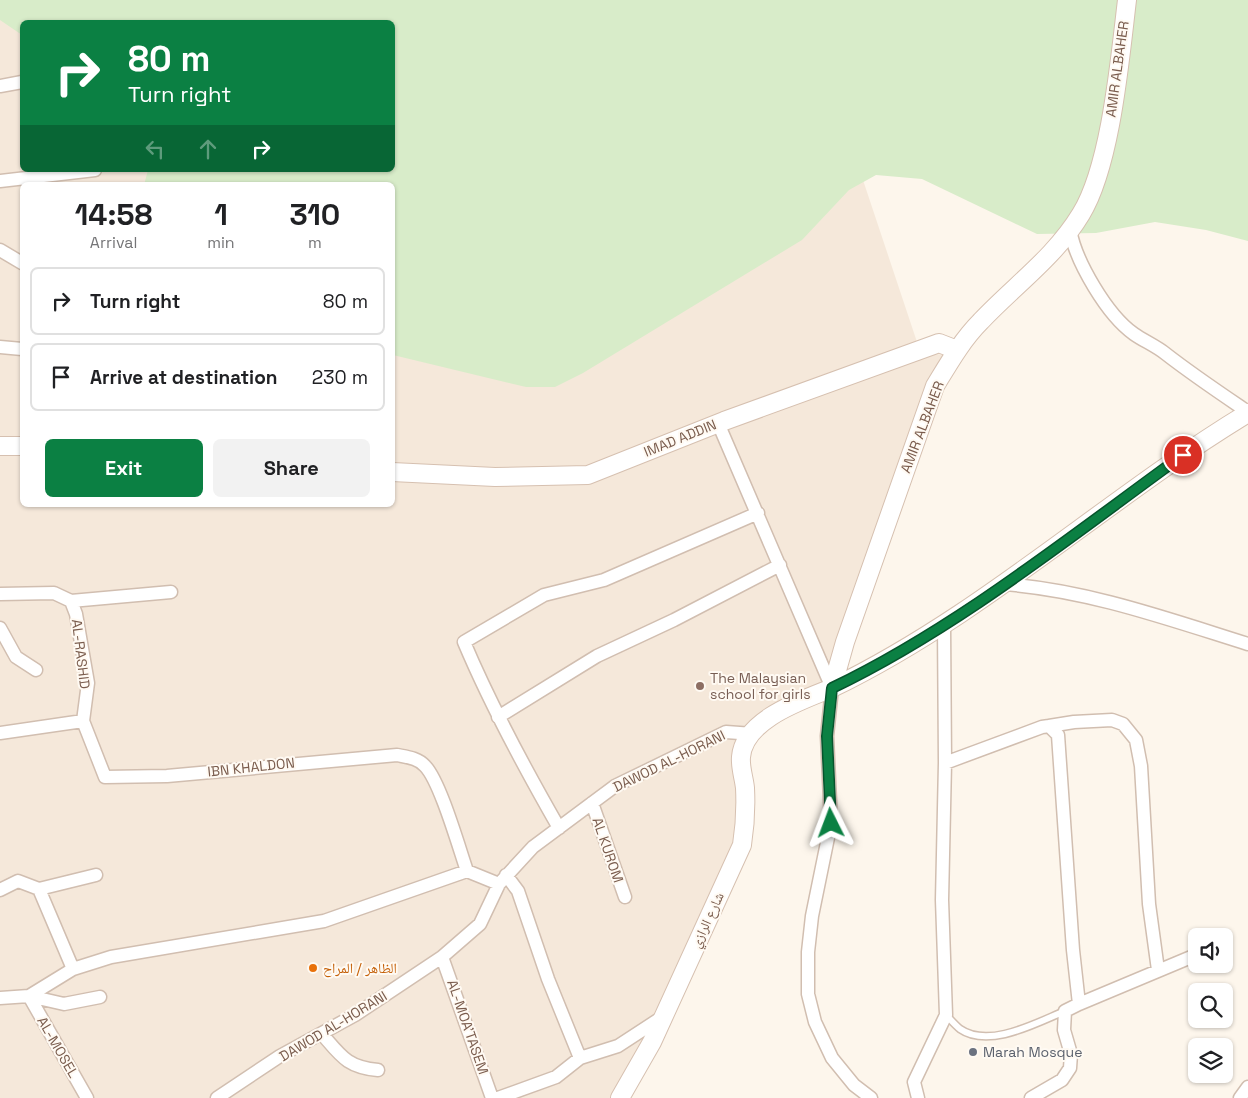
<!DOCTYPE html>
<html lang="en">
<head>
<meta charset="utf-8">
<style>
  :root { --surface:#fff; --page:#f2f2f2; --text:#202124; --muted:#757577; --line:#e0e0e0; --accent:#0b8043 }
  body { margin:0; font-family:"Space Grotesk","Noto Naskh Arabic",sans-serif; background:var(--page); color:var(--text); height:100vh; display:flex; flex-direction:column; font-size:19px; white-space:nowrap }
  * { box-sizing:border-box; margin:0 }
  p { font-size:16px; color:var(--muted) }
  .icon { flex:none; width:28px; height:28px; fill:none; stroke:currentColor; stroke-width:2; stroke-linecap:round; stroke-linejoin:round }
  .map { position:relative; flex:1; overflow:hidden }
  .details { position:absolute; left:20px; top:182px; width:375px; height:325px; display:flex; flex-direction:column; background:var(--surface); border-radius:8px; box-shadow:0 1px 4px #0004 }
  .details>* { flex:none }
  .hud { position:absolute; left:20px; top:20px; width:375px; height:152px; border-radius:8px; box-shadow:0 1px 4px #0004; background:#0b8043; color:#fff; overflow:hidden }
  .fabs { position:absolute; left:1188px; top:928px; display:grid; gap:10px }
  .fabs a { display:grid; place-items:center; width:45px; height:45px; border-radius:8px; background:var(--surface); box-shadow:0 1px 4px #0004; font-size:25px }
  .pin { position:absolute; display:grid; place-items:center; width:42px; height:42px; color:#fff; margin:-21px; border:2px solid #fff; border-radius:50%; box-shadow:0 1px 5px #0007 }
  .me { position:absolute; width:55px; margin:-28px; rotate:357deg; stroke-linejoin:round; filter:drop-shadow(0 0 4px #0008) }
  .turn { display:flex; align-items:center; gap:18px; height:105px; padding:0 25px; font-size:22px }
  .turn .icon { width:65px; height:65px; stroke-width:2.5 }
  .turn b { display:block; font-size:35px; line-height:42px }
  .lanes { display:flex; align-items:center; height:48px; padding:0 25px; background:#0003; justify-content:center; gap:25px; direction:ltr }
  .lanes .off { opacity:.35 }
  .eta { display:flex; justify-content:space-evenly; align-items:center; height:85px; text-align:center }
  .eta b { font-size:30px; font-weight:800; line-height:35px }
  .action { display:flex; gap:10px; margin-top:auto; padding:10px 25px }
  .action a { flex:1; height:58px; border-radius:8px; background:var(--accent); color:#fff; font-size:20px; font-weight:800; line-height:58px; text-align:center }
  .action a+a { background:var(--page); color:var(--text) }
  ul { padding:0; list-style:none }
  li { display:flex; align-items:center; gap:15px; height:68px; margin:0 10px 8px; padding:0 15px; border:2px solid var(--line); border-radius:8px }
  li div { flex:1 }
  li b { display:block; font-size:19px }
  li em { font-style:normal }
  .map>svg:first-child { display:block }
  .residential { fill:#f5e8da; fill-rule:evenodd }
  .green { fill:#d8ecc9 }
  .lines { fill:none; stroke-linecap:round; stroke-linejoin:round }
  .lane-casing { stroke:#d1beb0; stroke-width:9 }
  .street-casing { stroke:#d1beb0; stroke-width:15 }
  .secondary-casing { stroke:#d6c0b0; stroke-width:20 }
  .lane { stroke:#fff; stroke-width:6 }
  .street { stroke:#fff; stroke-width:12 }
  .secondary { stroke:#fff; stroke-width:18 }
  .route-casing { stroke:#07532c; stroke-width:12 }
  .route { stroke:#0b8043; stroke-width:9 }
  .education-dot { fill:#8d6e63; stroke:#fffaf3; stroke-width:2 }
  .food-dot { fill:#e8710a; stroke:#fffaf3; stroke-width:2 }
  .worship-dot { fill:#6b7280; stroke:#fffaf3; stroke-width:2 }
  .labels { text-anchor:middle; stroke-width:4; stroke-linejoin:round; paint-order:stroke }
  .street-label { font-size:14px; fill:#7a5c4d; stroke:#fffaf3 }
  .education-label { font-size:14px; fill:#785e54; stroke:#fffaf3; text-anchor:start }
  .food-label { font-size:14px; fill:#c56008; stroke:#fffaf3; text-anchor:start }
  .worship-label { font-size:14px; fill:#5b616d; stroke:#fffaf3; text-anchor:start }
</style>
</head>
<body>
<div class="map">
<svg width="1248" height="1098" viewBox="0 0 1248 1098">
  <rect width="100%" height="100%" fill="#fdf6ec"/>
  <path class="residential" d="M0 0H780L837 102 920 351 909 355 952 354 828 688 795 703 739 752 741 848 620 1098H0V448H22V505H392V185H22V446L0 447ZM22 22H392V170H22Z"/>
  <path class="green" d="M0 0H1248V241L1206 230 1155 222 1096 233 1037 234 922 179 876 175 849 190 802 240 583 373 555 387H526L393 355 392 185H144L148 170H392V22H180L178 21 22 22V35L0 20Z"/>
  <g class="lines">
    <defs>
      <path id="lane" d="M946 1015C950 1019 955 1025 960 1029 989 1049 1036 1023 1065 1011"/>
      <path id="street" d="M0 86 22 82
        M0 181 95 170
        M1070 230C1076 262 1107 315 1134 334 1144 341 1156 346 1166 354 1193 375 1220 393 1248 412
        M0 250 22 263
        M0 347 22 349
        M718 423 832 688 827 736 831 823 812 916 808 952V994L815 1022 832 1058 854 1085 871 1098
        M1003 584C1087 590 1168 619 1248 644
        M0 594 54 593 71 601 76 614 88 683 83 721
        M71 601 171 592
        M0 628 16 657 36 670
        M498 717 597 656 674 620 780 565
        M1049 726 1074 722 1112 720 1123 724 1136 740 1141 766 1149 904 1158 970
        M0 733 83 721 105 777 167 776 397 755C407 757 418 758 425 766 440 781 459 848 467 871
        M945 763 1042 727 1049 726 1058 735 1073 950 1079 1004 1065 1011 1064 1030 1071 1054 1070 1068 1062 1080 1031 1098
        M592 803 625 897
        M559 828C524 767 491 706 464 642L544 595 604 580 758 513
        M506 875 518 891 548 979 580 1058
        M0 890 18 881 39 889
        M442 957 492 1098
        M73 969 39 889 96 875
        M29 996 87 1098
        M29 996 64 1004 100 997
        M0 998 29 996 73 969 111 957 324 921 467 871 499 884
        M1079 1004 1196 955
        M322 1034C341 1056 347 1067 378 1070
        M217 1098 280 1056 355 1015 442 957 480 924 499 884 533 847 615 786 726 732 753 734
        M498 1098 556 1077 580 1058 618 1046 664 1016
        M918 1098 914 1082 946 1015 942 900 945 763 944 625
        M1240 1098 1248 1087"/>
      <path id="secondary" d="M0 446H22
        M392 472 495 477 588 475 724 421 939 343 957 350
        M832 688C983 615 1106 499 1248 413
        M620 1098 652 1042 742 845C745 826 746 807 745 788 744 778 740 767 741 757 744 719 803 700 832 688L845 642 935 386C949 363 962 340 981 321 1015 285 1055 257 1081 214 1111 165 1120 58 1127 0"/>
    </defs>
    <use href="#lane" class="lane-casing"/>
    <use href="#street" class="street-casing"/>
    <use href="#secondary" class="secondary-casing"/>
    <use href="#lane" class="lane"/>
    <use href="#street" class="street"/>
    <use href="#secondary" class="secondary"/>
  </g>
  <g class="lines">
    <defs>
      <path id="route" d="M831 823 827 736 832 688C957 628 1071 536 1183 455"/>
    </defs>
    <use href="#route" class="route-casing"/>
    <use href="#route" class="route"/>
  </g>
  <circle class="education-dot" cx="700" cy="686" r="5"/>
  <circle class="food-dot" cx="313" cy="968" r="5"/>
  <circle class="worship-dot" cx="973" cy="1052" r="5"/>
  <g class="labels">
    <g class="street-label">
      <text transform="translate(1117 69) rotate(-82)" y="5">AMIR ALBAHER</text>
      <text transform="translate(922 427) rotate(-69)" y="5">AMIR ALBAHER</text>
      <text transform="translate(680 438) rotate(-22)" y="5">IMAD ADDIN</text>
      <text transform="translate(81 654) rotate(83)" y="5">AL-RASHID</text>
      <text transform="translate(669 761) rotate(-26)" y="5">DAWOD AL-HORANI</text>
      <text transform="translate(251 767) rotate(-6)" y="5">IBN KHALDON</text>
      <text transform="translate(608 850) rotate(71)" y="5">AL KUROM</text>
      <text transform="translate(707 920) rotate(-65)" y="5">شارع الرازي</text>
      <text transform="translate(333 1026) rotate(-31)" y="5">DAWOD AL-HORANI</text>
      <text transform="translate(468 1027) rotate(71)" y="5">AL-MOA'TASEM</text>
      <text transform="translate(58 1047) rotate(60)" y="5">AL-MOSEL</text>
    </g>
    <g class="education-label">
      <text x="710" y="683">The Malaysian<tspan x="710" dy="16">school for girls</tspan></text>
    </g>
    <g class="food-label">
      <text x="323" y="973">الظاهر / المراح</text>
    </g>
    <g class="worship-label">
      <text x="983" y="1057">Marah Mosque</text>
    </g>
  </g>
</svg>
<div class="fabs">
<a><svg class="icon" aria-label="sound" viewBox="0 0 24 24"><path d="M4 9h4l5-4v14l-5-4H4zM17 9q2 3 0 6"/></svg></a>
<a><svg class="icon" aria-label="search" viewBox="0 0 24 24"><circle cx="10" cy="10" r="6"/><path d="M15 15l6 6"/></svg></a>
<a><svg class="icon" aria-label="layers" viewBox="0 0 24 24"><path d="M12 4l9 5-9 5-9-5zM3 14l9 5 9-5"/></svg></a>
</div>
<div class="pin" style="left:1183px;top:455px;background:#d93025"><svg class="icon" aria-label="arrive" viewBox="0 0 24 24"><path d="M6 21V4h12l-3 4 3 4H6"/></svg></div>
<svg class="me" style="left:831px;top:823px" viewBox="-20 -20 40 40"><path d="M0-17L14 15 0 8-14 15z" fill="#0b8043" stroke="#fff" stroke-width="4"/></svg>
<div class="hud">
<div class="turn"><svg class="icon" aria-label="right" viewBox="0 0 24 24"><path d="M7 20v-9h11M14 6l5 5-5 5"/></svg><div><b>80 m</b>Turn right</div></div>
<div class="lanes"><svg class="icon off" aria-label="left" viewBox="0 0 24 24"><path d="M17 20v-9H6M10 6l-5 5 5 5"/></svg><svg class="icon off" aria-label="ahead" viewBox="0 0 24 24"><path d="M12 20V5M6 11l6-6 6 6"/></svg><svg class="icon" aria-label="right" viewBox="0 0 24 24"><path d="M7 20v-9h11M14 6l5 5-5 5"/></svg></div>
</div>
<section class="details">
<div class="eta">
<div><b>14:58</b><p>Arrival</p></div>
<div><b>1</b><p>min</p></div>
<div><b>310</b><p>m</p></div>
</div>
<ul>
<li><svg class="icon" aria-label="right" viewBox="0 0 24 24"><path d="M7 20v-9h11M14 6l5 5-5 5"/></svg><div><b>Turn right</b></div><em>80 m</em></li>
<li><svg class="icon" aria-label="arrive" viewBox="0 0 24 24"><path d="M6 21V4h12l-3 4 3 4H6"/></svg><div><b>Arrive at destination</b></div><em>230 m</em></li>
</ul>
<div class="action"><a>Exit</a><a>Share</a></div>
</section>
</div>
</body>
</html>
